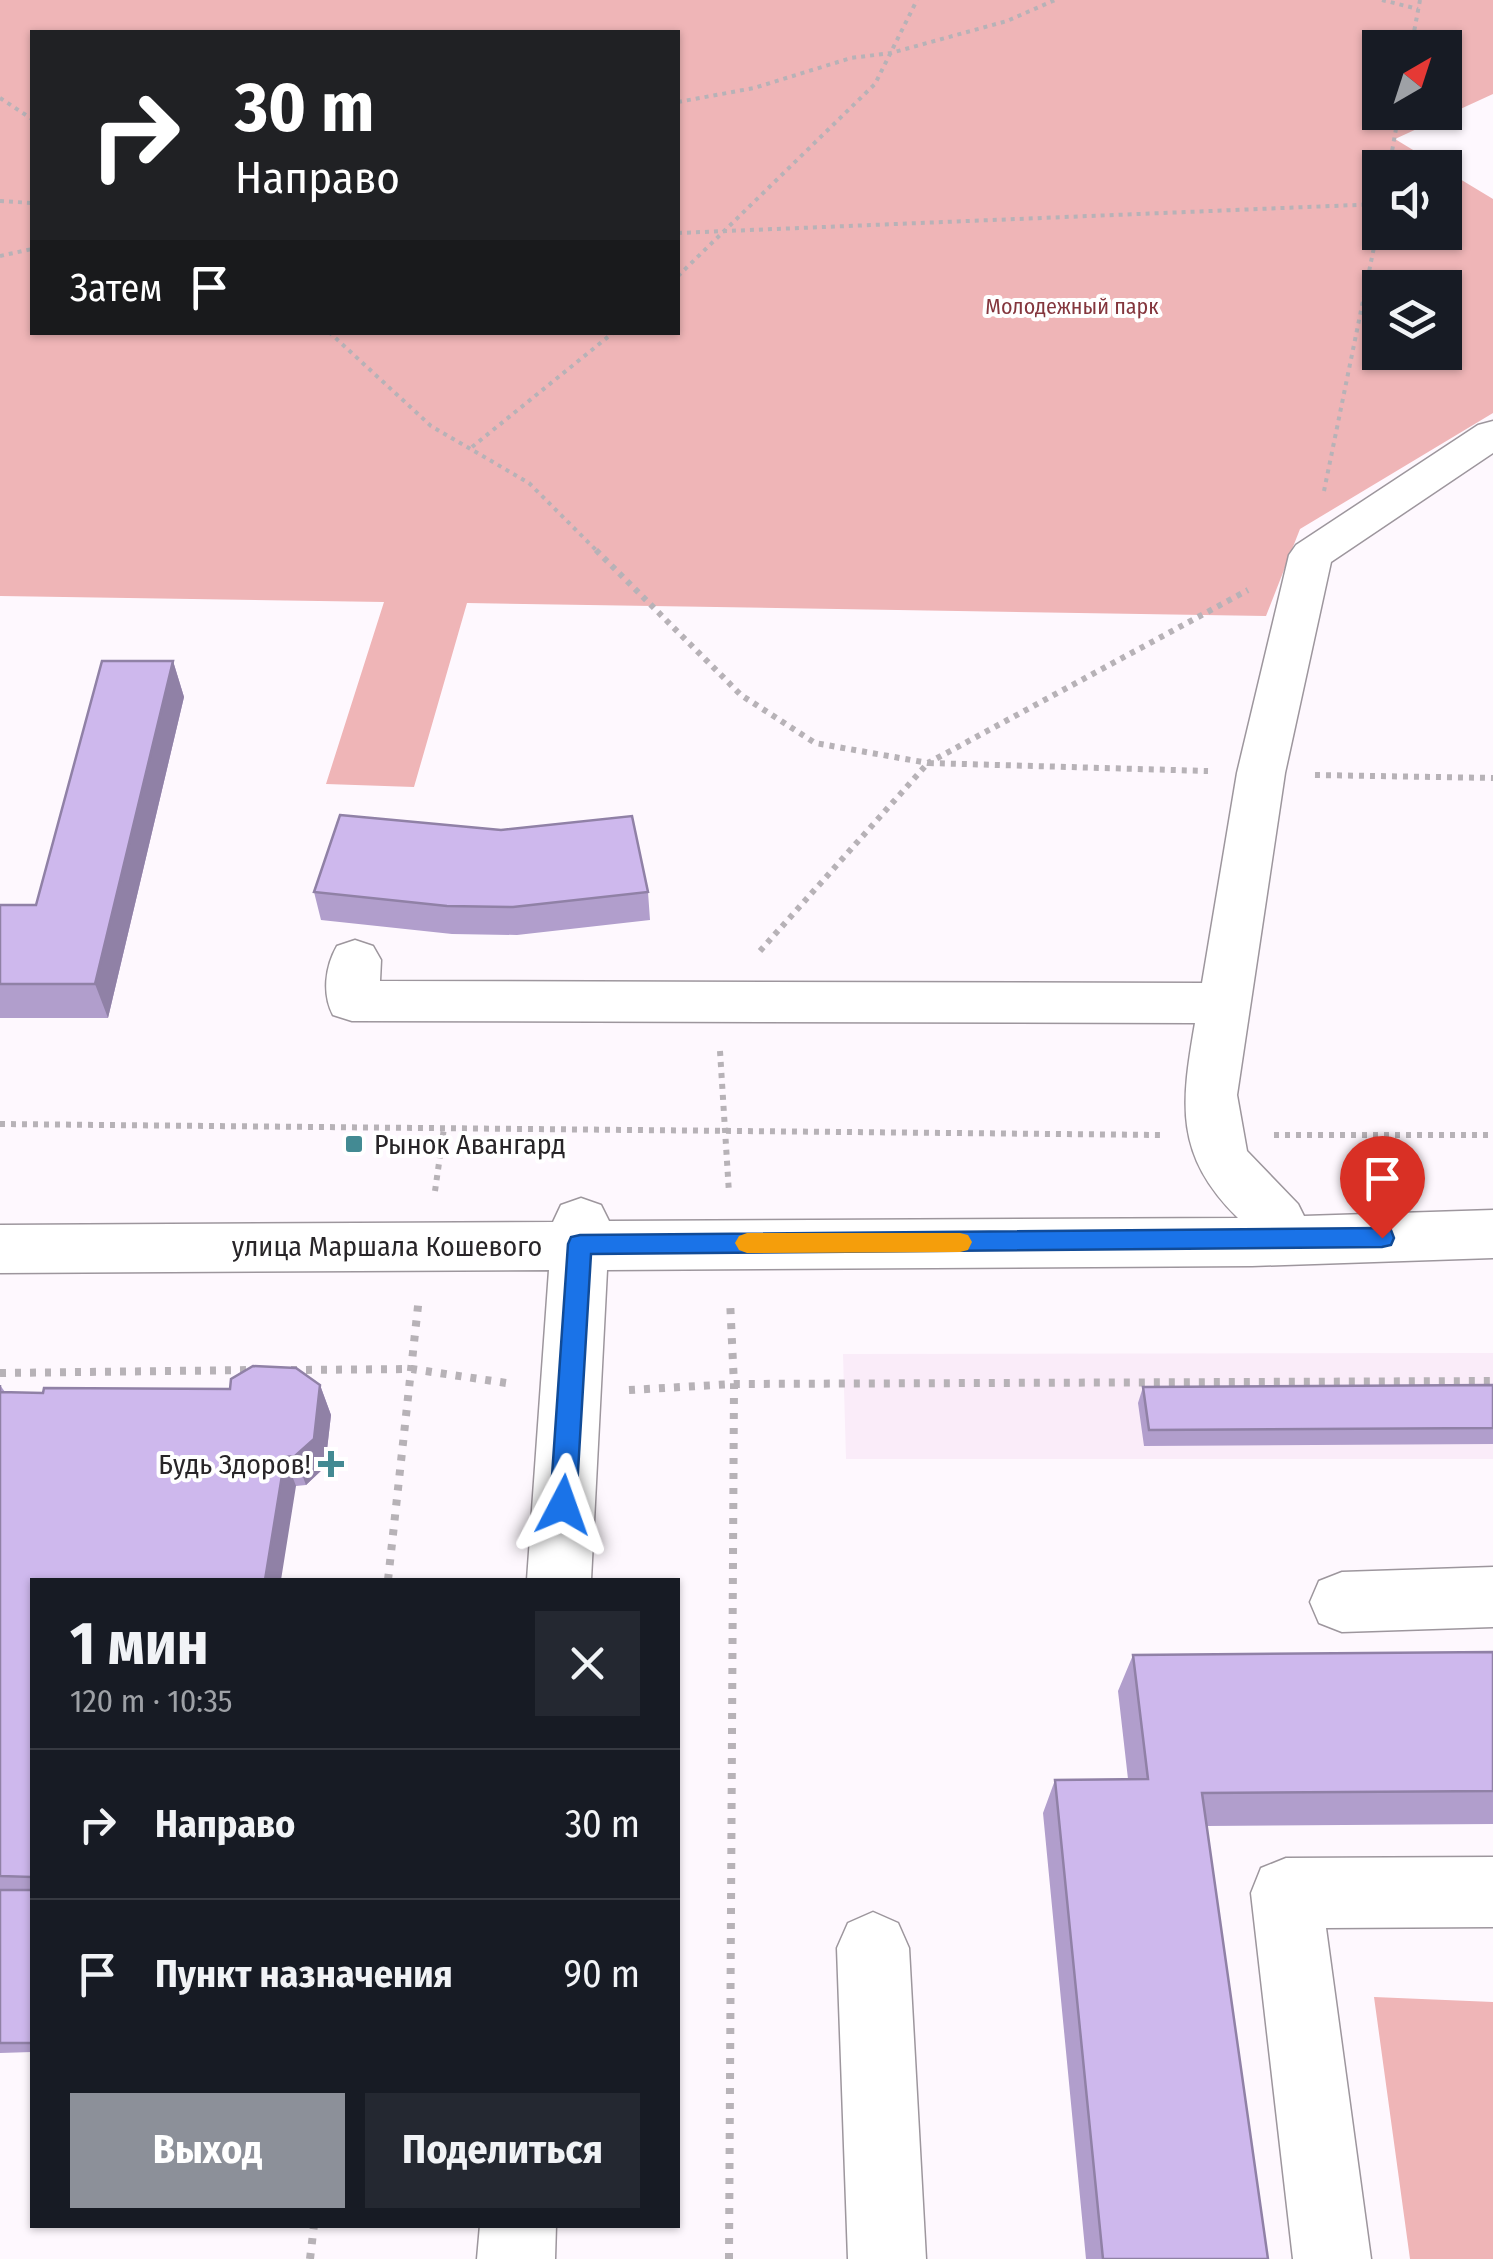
<!DOCTYPE html>
<html lang="ru">
<head>
<meta charset="utf-8">
<style>
  :root { --surface:#171b24; --page:#242831; --text:#f1f3f6; --muted:#9ea1a6; --line:#363941; --accent:#8c9099 }
  body { margin:0; font-family:"Fira Sans Condensed",sans-serif; background:var(--page); color:var(--text); height:100vh; display:flex; flex-direction:column; font-size:38px; white-space:nowrap }
  * { box-sizing:border-box; margin:0 }
  p { font-size:32px; color:var(--muted) }
  .icon { flex:none; width:55px; height:55px; fill:none; stroke:currentColor; stroke-width:2; stroke-linecap:round; stroke-linejoin:round }
  .map { position:relative; flex:1; overflow:hidden }
  .side { position:absolute; left:30px; top:1578px; width:650px; height:650px; display:flex; flex-direction:column; background:var(--surface); border-radius:0px; box-shadow:0 2px 8px #0004 }
  .side>* { flex:none }
  .guide { position:absolute; left:30px; top:30px; width:650px; height:305px; border-radius:0px; box-shadow:0 2px 8px #0004; background:#202124; color:#fff; overflow:hidden }
  .needle { width:65px; rotate:39deg }
  .fabs { position:absolute; left:1362px; top:30px; display:grid; gap:20px }
  .fabs a { display:grid; place-items:center; width:100px; height:100px; border-radius:0px; background:var(--surface); box-shadow:0 2px 8px #0004; font-size:50px }
  .pin { position:absolute; display:grid; place-items:center; width:85px; height:85px; color:#fff; margin:-102px -42px; border-radius:50% 50% 50% 0; rotate:-45deg; box-shadow:0 0 10px #0007 }
  .pin .icon { rotate:45deg }
  .me { position:absolute; width:110px; margin:-55px; rotate:4deg; stroke-linejoin:round; filter:drop-shadow(0 0 8px #0008) }
  .turn { display:flex; align-items:center; gap:35px; height:210px; padding:0 40px; font-size:45px }
  .turn .icon { width:130px; height:130px; stroke-width:2.5 }
  .turn b { display:block; font-size:70px; line-height:85px }
  .then { display:flex; align-items:center; height:95px; padding:0 40px; background:#0003; gap:20px; font-size:38px }
  .round { display:grid; place-items:center; flex:none; width:105px; height:105px; border-radius:0px; background:var(--page) }
  .overview { display:flex; align-items:center; justify-content:space-between; height:170px; padding:0 40px }
  h1 { font-size:60px; font-weight:700; line-height:75px }
  .cta { display:flex; gap:20px; margin-top:auto; padding:20px 40px }
  .cta a { flex:1; height:115px; border-radius:0px; background:var(--accent); color:#fff; font-size:40px; font-weight:700; line-height:115px; text-align:center }
  .cta a+a { background:var(--page); color:var(--text) }
  ul { padding:0; list-style:none }
  li { display:flex; align-items:center; gap:30px; height:150px; padding:0 40px; border-top:2px solid var(--line) }
  li div { flex:1 }
  li b { display:block; font-size:38px }
  li em { font-style:normal }
  .map>svg:first-child { display:block }
  .built { fill:#faecf9 }
  .green { fill:#efb5b7; fill-rule:evenodd }
  .lines { fill:none; stroke-linecap:round; stroke-linejoin:round }
  .minor-casing { stroke:#9d969d; stroke-width:3 }
  .path-far2 { stroke:#b7b2b7; stroke-width:4; stroke-dasharray:4 5; stroke-linecap:butt }
  .path-far1 { stroke:#b7b2b7; stroke-width:6; stroke-dasharray:5 6; stroke-linecap:butt }
  .path { stroke:#b7b2b7; stroke-width:8; stroke-dasharray:6 9; stroke-linecap:butt }
  .minor { fill:#fff; fill-rule:evenodd }
  .wall { fill:#b19ecc }
  .shaded-wall { fill:#9081a6 }
  .building { fill:#ceb8ed; stroke:#9081a6; stroke-width:2.5 }
  .route { fill:#1a73e8; stroke:#114b97; stroke-width:2.5 }
  .slow { fill:#f59e0b }
  .poi-dot { fill:#438a93; stroke:#fff; stroke-width:4 }
  .labels { text-anchor:middle; stroke-width:8; stroke-linejoin:round; paint-order:stroke }
  .far-park-label { font-size:22px; fill:#84363d; stroke:#fff }
  .poi-label { font-size:28px; fill:#282528; stroke:#fff; text-anchor:start }
  .street-label { font-size:28px; fill:#282528; stroke:#fff }
</style>
</head>
<body>
<div class="map">
<svg width="1493" height="2259" viewBox="0 0 1493 2259">
  <rect width="100%" height="100%" fill="#fef8fe"/>
  <path class="built" d="M1493 1353V1459H846L843 1354Z"/>
  <path class="green" d="M0 0H1493V94L1395 139 1441 167 1380 168V232H1445V170L1493 199V413L1300 529 1266 616 467 603 414 787 326 784 384 602 0 596ZM32 32H678V332H32ZM1380 48H1445V112H1380ZM1380 288H1445V352H1380Z
    M1374 1997 1493 2002V2259H1410Z"/>
  <g class="lines">
    <defs>
      <path id="minor" d="M1493 421V453L1331 562 1285 773 1237 1095 1247 1151 1298 1204 1304 1216 1493 1210V1258L1252 1266 607 1270 591 1580H527L549 1270 0 1273V1225L553 1222 561 1205 581 1198 601 1205 609 1221 1238 1218C1174 1155 1181 1104 1195 1023L352 1021 333 1015C322 994 325 967 337 946L355 940 373 946 381 960 380 981 1202 983 1237 773 1289 555 1296 545 1478 425Z
        M1493 1567V1627L1342 1632 1319 1623 1310 1602 1319 1581 1342 1572Z
        M1493 1857V1927L1326 1928 1371 2259H1293L1251 1893 1261 1868 1286 1858Z
        M873 1912 898 1923 909 1948 926 2259H848L837 1948 848 1923Z
        M480 2225H556L555 2259H477Z"/>
    </defs>
    <use href="#minor" class="minor-casing"/>
    <path class="path-far2" d="M1382 0 1418 9
      M1411 48 1420 0
      M0 98 32 119
      M678 102 754 88 851 58 891 53 1007 21 1055 0
      M1389 168 1399 112
      M0 201 32 203
      M678 233 1380 204
      M0 256 32 249
      M678 276 875 84 917 0
      M329 332 431 426 529 483 598 552
      M472 447 614 332
      M1324 491 1380 218"/>
    <path class="path-far1" d="M596 550 741 695 815 743 928 763 1248 590
      M1315 775 1493 778
      M760 951 928 763 1208 771
      M720 1051 729 1193
      M0 1124 1162 1135
      M1274 1135H1493
      M435 1191 444 1128"/>
    <path class="path" d="M291 1370 412 1369 513 1384
      M0 1373 254 1370
      M629 1390 734 1384 1493 1381
      M388 1580 419 1297
      M310 2259 314 2225
      M729 2259 734 1384 730 1300"/>
    <use href="#minor" class="minor"/>
  </g>
  <path class="wall" d="M173 661 184 697 108 1018H0V905H36Z
    M314 892H648L650 920 517 935 452 934 321 920Z
    M0 1385 5 1392 43 1393 230 1389 320 1385 331 1415 325 1467 306 1485 296 1486 32 1580V2052L0 2053Z
    M1493 1385V1444L1144 1446 1138 1403 1143 1387Z
    M1493 1652V1824L1206 1826 1268 2259H1086L1043 1813 1055 1780 1128 1779 1118 1691 1133 1655Z"/>
  <path class="shaded-wall" d="M173 661 184 697 108 1018 95 984Z
    M320 1385 331 1415 325 1467 306 1485 295 1456Z
    M285 1457 296 1486 281 1580H265Z"/>
  <path class="building" d="M102 661H173L95 984H0V905H36Z
    M340 815 501 830 632 816 648 892 513 907 447 906 314 892Z
    M253 1366 296 1368 320 1385 314 1439 295 1456 285 1457 265 1580H32V1877L0 1876V1385V1392L43 1393 44 1388 230 1389 231 1379Z
    M1493 1385V1428L1149 1430 1143 1387Z
    M1493 1652V1791L1202 1793 1268 2259H1103L1055 1780 1148 1779 1133 1655Z
    M0 1890H32V2043H0Z"/>
  <path class="route" d="M1382 1228 1391 1230 1394 1238 1391 1245 1382 1247 591 1254 576 1505 572 1514 563 1517 554 1514 550 1505 568 1244 571 1237 580 1235Z"/>
  <path class="slow" d="M747 1233H960L968 1235 972 1242 968 1250 960 1252 747 1253 739 1250 735 1243 739 1236Z"/>
  <g class="poi-dot">
    <rect x="344" y="1134" width="20" height="20" rx="5"/>
    <path d="M326 1449h10v10h10v10h-10v10h-10v-10h-10v-10h10z"/>
  </g>
  <g class="labels">
    <g class="far-park-label">
      <text x="1072" y="314">Молодежный парк</text>
    </g>
    <g class="poi-label">
      <text x="374" y="1154">Рынок Авангард</text>
      <text x="311" y="1474" text-anchor="end">Будь Здоров!</text>
    </g>
    <g class="street-label">
      <text x="387" y="1256">улица Маршала Кошевого</text>
    </g>
  </g>
</svg>
<div class="fabs">
<a><svg class="needle" viewBox="-14 -14 28 28"><path d="M0-13l5 13h-10z" fill="#e53935"/><path d="M0 13l5-13h-10z" fill="#9ea1a6"/></svg></a>
<a><svg class="icon" aria-label="sound" viewBox="0 0 24 24"><path d="M4 9h4l5-4v14l-5-4H4zM17 9q2 3 0 6"/></svg></a>
<a><svg class="icon" aria-label="layers" viewBox="0 0 24 24"><path d="M12 4l9 5-9 5-9-5zM3 14l9 5 9-5"/></svg></a>
</div>
<div class="pin" style="left:1382px;top:1238px;background:#d93025"><svg class="icon" aria-label="arrive" viewBox="0 0 24 24"><path d="M6 21V4h12l-3 4 3 4H6"/></svg></div>
<svg class="me" style="left:563px;top:1505px" viewBox="-20 -20 40 40"><path d="M0-17L14 15 0 8-14 15z" fill="#1a73e8" stroke="#fff" stroke-width="4"/></svg>
<div class="guide">
<div class="turn"><svg class="icon" aria-label="right" viewBox="0 0 24 24"><path d="M7 20v-9h11M14 6l5 5-5 5"/></svg><div><b>30 m</b>Направо</div></div>
<div class="then">Затем<svg class="icon" aria-label="arrive" viewBox="0 0 24 24"><path d="M6 21V4h12l-3 4 3 4H6"/></svg></div>
</div>
<section class="side">
<div class="overview"><div><h1>1 мин</h1><p>120 m · 10:35</p></div><a class="round"><svg class="icon" aria-label="close" viewBox="0 0 24 24"><path d="M6 6l12 12M18 6L6 18"/></svg></a></div>
<ul>
<li><svg class="icon" aria-label="right" viewBox="0 0 24 24"><path d="M7 20v-9h11M14 6l5 5-5 5"/></svg><div><b>Направо</b></div><em>30 m</em></li>
<li><svg class="icon" aria-label="arrive" viewBox="0 0 24 24"><path d="M6 21V4h12l-3 4 3 4H6"/></svg><div><b>Пункт назначения</b></div><em>90 m</em></li>
</ul>
<div class="cta"><a>Выход</a><a>Поделиться</a></div>
</section>
</div>
</body>
</html>
